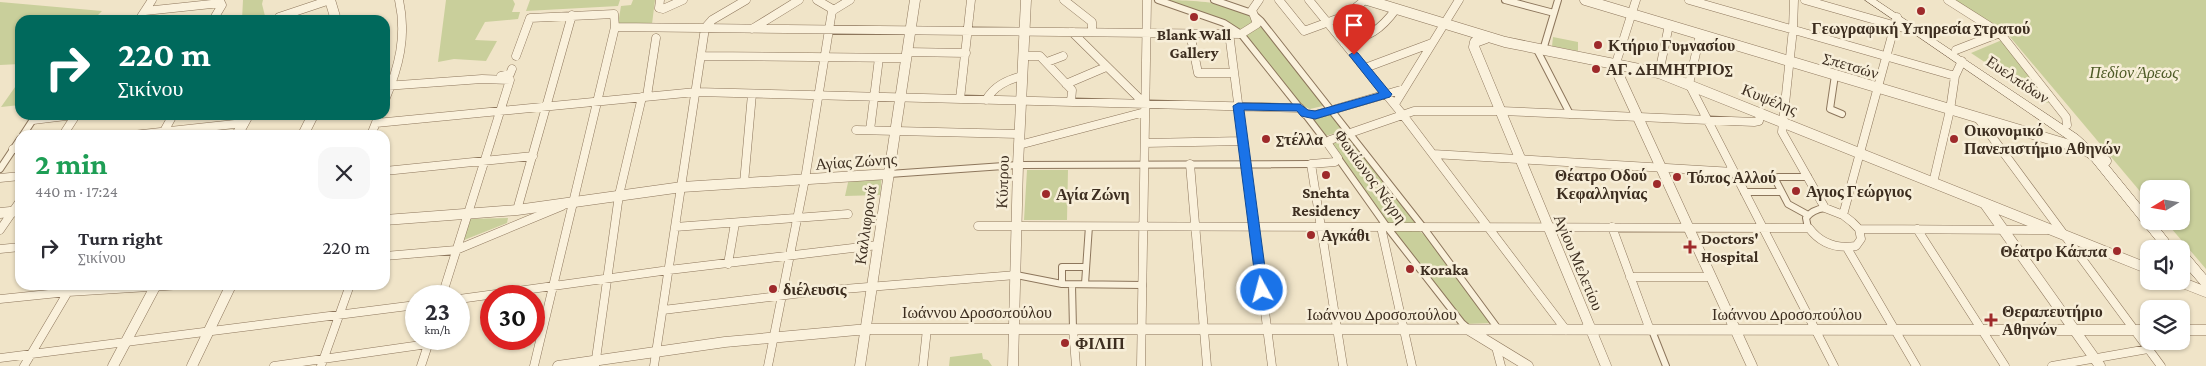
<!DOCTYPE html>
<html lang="en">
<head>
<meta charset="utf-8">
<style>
  :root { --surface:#fff; --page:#f7f7f7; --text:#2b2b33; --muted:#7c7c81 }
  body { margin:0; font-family:"Crimson Pro",serif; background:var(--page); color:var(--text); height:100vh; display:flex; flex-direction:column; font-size:19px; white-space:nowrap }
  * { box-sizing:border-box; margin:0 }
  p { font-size:16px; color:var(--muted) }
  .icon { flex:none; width:28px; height:28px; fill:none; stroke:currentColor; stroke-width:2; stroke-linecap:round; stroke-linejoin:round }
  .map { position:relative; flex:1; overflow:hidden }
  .drawer { position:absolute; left:15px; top:130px; width:375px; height:160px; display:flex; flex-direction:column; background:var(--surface); border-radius:15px; box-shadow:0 1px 4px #0004 }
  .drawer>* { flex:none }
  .banner { position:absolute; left:15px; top:15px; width:375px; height:105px; border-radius:15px; box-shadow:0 1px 4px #0004; background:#00695c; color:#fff; overflow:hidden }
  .needle { width:32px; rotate:259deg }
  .fabs { position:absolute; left:2140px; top:180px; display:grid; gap:10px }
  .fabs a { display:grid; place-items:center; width:50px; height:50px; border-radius:10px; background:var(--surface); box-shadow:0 1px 4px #0004; font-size:25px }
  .speed { position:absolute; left:405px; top:285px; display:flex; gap:10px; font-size:25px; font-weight:700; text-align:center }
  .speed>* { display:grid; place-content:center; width:65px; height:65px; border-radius:50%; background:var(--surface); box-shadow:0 1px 4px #0004; line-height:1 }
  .speed small { font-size:12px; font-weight:400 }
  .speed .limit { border:8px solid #d22; background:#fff; color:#111 }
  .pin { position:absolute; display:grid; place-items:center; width:42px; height:42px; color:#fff; margin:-51px -21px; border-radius:50% 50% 50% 0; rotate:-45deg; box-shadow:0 0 5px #0007 }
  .pin .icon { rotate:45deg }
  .me { position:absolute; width:55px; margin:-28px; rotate:353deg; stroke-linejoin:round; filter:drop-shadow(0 0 4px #0008) }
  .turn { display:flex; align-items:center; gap:18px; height:105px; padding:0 20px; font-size:22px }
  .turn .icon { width:65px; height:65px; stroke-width:2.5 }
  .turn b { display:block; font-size:35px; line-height:42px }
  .round { display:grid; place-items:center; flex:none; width:52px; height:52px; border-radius:15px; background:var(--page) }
  .overview { display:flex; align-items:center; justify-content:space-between; height:85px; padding:0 20px }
  h1 { font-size:30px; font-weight:700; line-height:38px; color:#1e9e55 }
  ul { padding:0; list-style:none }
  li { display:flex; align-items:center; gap:15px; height:65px; padding:0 20px }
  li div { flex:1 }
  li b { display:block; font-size:19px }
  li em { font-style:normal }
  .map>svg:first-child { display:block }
  .green { fill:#c9cf9b }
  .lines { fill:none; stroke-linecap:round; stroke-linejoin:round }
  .pedestrian-casing { stroke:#8d765c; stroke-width:8 }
  .minor-casing { stroke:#8d765c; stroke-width:9 }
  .tertiary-casing { stroke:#8d765c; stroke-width:11 }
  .secondary-casing { stroke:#6f573f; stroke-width:1 }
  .pedestrian { stroke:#faf1dc; stroke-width:6 }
  .minor { stroke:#faf1dc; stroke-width:8 }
  .tertiary { stroke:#faf1dc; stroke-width:10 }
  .secondary { fill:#faf1dc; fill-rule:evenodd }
  .route { fill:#1a73e8; stroke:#114b97 }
  .poi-dot { fill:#9e2a2b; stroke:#f7eed8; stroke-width:2 }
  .labels { text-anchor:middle; stroke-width:5; stroke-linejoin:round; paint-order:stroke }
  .poi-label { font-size:16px; font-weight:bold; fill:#3d2e20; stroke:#f7eed8; text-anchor:start }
  .street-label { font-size:16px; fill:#3d2e20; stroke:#f7eed8 }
  .park-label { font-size:16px; font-style:italic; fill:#4d5a26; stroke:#f7eed8 }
</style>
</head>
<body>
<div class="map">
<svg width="2206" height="366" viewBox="0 0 2206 366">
  <rect width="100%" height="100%" fill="#f0e4c8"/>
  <path class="green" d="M243 0H263L262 4 266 20H242Z
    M446 0H513L515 4 512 12H520L518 19 485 22 475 40 497 41 486 61 454 59 438 62Z
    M530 0H620L618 6 526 11Z
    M633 0H655L652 24H618L621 6 631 5Z
    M1160 0C1178 0 1253 0 1253 25L1239 31 1227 32 1225 21Z
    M1954 0H2206V269L2165 221H2181V189H2149V202L2005 31Z
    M0 2 102 11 93 20H20V64L0 65Z
    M1261 26 1327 105 1310 109 1300 105 1243 34Z
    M1553 37 1578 42V51L1552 46Z
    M2002 40 2051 102 2046 103 1971 53Z
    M20 80V105L1 107Z
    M1334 113 1347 130 1325 136 1312 119Z
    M1351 138 1416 223H1388L1331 144Z
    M1027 170H1068L1067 220H1024Z
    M882 175 880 195 845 196 849 178Z
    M508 218 507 223 459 242 466 219Z
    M1391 230H1418L1426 236 1491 323 1463 324Z
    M982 353 983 359 988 360 992 366H949L950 357Z"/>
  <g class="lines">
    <defs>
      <path id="pedestrian" d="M1158 0 1224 23 1241 34 1300 108
        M1214 0 1252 13 1261 21 1423 227 1499 330
        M1505 0 1554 13
        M1536 48 1570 114
        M1543 50 1558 0
        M1835 75 1830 109 1842 114
        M1305 114 1328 144
        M23 135 36 115
        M1338 158 1387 227 1462 323 1469 329
        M0 169 20 139
        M889 174 1018 165 1311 164
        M1808 177H1778L1775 179 1788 204 1808 215
        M1744 192H1781
        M1808 228 1806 218C1811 211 1817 209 1825 208
        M1016 275 1062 284 1143 285
        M1062 284V267H1086
        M1085 284 1089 226
        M1072 285 1073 329
        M1651 328 1666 366"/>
      <path id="minor" d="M660 0 659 8 663 9 683 0
        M817 0 834 10
        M1064 0 1092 22V32
        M1279 0 1304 31 1345 16 1365 0
        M1309 0 1403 115 1566 330
        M1689 0 1955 76
        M1805 0 1914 31
        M1948 0 2000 33 2066 117 2067 125
        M145 11 221 3 222 5 213 20
        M279 17 330 0
        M139 20 152 0
        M615 27 1241 34 1257 24 1252 10 1259 0
        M752 29 799 0
        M1072 32 1145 104
        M1190 33 1198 73H1234
        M1229 33 1272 366
        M1700 35 1689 84 1834 366
        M1344 43C1369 36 1380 31 1396 9
        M1956 50 2000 33
        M907 52 966 53
        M516 56 530 18 614 14 615 27 534 366
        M701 56 906 58
        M1023 56H1040L1072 90 1071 102
        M1047 62 1063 56
        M1616 63 1636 0
        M1365 68 1432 43
        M1659 73 1669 25
        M501 76 510 74 512 69
        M1066 84 1106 67
        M385 86 482 79 510 80 442 296
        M647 96 656 38
        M960 99 971 0
        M385 100C399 67 407 36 399 0
        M986 100C994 86 1007 80 1022 76
        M1395 104 1459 0
        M1978 118 2161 366
        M33 120 74 115
        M376 123 696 92 1300 108 1305 114 1315 115 1404 89
        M856 130 1020 134
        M870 130 879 58
        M163 133 173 115
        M63 135 76 115
        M133 135 244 123
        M371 135 379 115
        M1145 143 1243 141
        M1019 145 1145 112
        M13 149 20 148
        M1433 154 1734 172
        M1190 164 1207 366
        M385 171 533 156
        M0 178 20 176
        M744 183 752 94
        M1933 183 1950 110 1955 76 1962 61
        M517 210 572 15
        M1843 215 1897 17
        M978 226 1809 228C1821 244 1837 249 1856 246L1861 239 1859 229 1852 222 1843 215 1825 208 1782 132 1793 29 1794 0
        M675 227 848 214
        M1381 227 1412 366
        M1612 227 1650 330
        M1859 229 2047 230
        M1917 229 2005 366
        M0 230 20 201
        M1847 248 1916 366
        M0 249 20 247
        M385 256 456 250 562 206
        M728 264 735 223
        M1630 277H1711
        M0 299 68 292 181 285
        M459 299 669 270 878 245
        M663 310 819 291 1016 275
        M1073 329 1076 366
        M1496 347 1501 366
        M0 358 416 305
        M24 366 72 285
        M274 366 428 344
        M321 366 350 285
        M421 366 430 339
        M595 366 619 195 642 97
        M654 366 705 28 712 20 746 0
        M768 366 805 179 832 11 850 0
        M923 366 927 329
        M1141 366 1147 0
        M1343 366 1311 164 1335 162 1338 158 1328 144 1330 140 1414 111H1501L1754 122 1759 121 1760 112
        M2052 366 2148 349"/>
      <path id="tertiary" d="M330 0 336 20
        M1367 0 1505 42 1659 73 2149 269
        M1585 0 2083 149 2106 161
        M1486 38 1475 42 1474 47 1606 366
        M1616 63 1619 76 1752 366
        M237 135 248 115
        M303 135 313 115
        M1985 204 2100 366
        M0 213 20 211
        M385 220 517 210 682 187 889 174
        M2178 281 2206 292
        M1469 330 1528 366
        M2181 330H2206
        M113 366 156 285
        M192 366 231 285
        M558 366 725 342 868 329 2149 330
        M860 366 915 0
        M1013 366 1018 165 1026 0"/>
      <path id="secondary" d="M1865 0H1876L2078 135 2100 155 2149 215V221H2154L2176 249H2163L2092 161 2070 141Z
        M2181 248 2185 250 2206 275V288L2202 286 2181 262Z"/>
    </defs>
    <use href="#pedestrian" class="pedestrian-casing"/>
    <use href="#minor" class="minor-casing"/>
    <use href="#tertiary" class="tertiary-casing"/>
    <use href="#secondary" class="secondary-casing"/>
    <use href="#pedestrian" class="pedestrian"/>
    <use href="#minor" class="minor"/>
    <use href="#tertiary" class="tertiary"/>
    <use href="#secondary" class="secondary"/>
  </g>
  <path class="route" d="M1354 52 1358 53 1390 92 1392 94 1390 97 1315 119 1301 116 1297 111 1244 110 1268 290 1266 293H1257L1233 106 1238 103 1300 104 1308 110 1315 111 1379 93 1349 55Z"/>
  <g class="poi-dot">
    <circle cx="1921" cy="11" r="5"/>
    <circle cx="1194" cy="17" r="5"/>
    <circle cx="1598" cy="45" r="5"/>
    <circle cx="1596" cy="69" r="5"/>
    <circle cx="1266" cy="139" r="5"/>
    <circle cx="1954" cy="139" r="5"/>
    <circle cx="1326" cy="175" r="5"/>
    <circle cx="1677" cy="177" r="5"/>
    <circle cx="1657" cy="184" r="5"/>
    <circle cx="1796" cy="191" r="5"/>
    <circle cx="1046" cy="194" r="5"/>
    <circle cx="1311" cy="235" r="5"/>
    <path d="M1687.5 239.5h5v5h5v5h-5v5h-5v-5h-5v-5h5z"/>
    <circle cx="2117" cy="251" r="5"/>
    <circle cx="1410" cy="269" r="5"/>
    <circle cx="773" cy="289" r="5"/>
    <path d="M1988.5 312.5h5v5h5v5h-5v5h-5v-5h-5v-5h5z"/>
    <circle cx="1065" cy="343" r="5"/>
  </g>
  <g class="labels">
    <g class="poi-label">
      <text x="1921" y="34" text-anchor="middle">Γεωγραφική Υπηρεσία Στρατού</text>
      <text x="1194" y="40" text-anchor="middle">Blank Wall<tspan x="1194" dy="18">Gallery</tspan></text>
      <text x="1608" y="51">Κτήριο Γυμνασίου</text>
      <text x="1606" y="75">ΑΓ. ΔΗΜΗΤΡΙΟΣ</text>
      <text x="1964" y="136">Οικονομικό<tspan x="1964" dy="18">Πανεπιστήμιο Αθηνών</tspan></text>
      <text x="1276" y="145">Στέλλα</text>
      <text x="1647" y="181" text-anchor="end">Θέατρο Οδού<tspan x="1647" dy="18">Κεφαλληνίας</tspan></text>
      <text x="1687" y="183">Τόπος Αλλού</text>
      <text x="1806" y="197">Αγιος Γεώργιος</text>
      <text x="1326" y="198" text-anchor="middle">Snehta<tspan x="1326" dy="18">Residency</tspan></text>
      <text x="1056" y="200">Αγία Ζώνη</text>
      <text x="1321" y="241">Αγκάθι</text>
      <text x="1701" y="244">Doctors'<tspan x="1701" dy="18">Hospital</tspan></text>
      <text x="2107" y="257" text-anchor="end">Θέατρο Κάππα</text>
      <text x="1420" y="275">Koraka</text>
      <text x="783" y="295">διέλευσις</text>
      <text x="2002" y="317">Θεραπευτήριο<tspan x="2002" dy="18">Αθηνών</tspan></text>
      <text x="1075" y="349">ΦΙΛΙΠ</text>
    </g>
    <g class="street-label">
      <text transform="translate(1851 65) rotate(17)" y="6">Σπετσών</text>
      <text transform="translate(2018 79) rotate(34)" y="6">Ευελπίδων</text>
      <text transform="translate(1770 99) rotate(22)" y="6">Κυψέλης</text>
      <text transform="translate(856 161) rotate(-4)" y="6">Αγίας Ζώνης</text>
      <text transform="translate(1371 176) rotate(54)" y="6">Φωκίωνος Νέγρη</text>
      <text transform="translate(1002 182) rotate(-88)" y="6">Κύπρου</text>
      <text transform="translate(865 225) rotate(-82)" y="6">Καλλιφρονά</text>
      <text transform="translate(1579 262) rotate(67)" y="6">Αγίου Μελετίου</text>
      <text x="977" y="318">Ιωάννου Δροσοπούλου</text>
      <text x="1382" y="320">Ιωάννου Δροσοπούλου</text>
      <text x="1787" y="320">Ιωάννου Δροσοπούλου</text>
    </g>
    <g class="park-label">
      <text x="2134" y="78">Πεδίον Άρεως</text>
    </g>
  </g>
</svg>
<div class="fabs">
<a><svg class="needle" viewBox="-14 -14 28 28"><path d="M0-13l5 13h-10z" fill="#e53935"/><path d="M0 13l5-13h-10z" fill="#7c7c81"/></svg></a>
<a><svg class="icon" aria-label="sound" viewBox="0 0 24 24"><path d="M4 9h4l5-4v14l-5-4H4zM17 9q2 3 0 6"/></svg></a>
<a><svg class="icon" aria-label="layers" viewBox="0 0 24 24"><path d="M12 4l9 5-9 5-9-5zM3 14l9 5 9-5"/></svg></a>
</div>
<div class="speed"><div>23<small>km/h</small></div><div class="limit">30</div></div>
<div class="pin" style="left:1354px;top:55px;background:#d93025"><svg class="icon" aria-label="arrive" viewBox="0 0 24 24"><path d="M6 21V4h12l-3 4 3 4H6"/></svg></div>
<svg class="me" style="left:1262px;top:290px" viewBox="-20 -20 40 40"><circle r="17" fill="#1a73e8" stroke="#fff" stroke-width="3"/><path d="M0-11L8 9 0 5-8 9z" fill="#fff"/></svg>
<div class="banner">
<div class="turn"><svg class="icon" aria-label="right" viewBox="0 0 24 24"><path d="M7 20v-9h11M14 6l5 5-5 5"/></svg><div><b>220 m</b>Σικίνου</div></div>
</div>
<section class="drawer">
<div class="overview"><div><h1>2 min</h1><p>440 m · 17:24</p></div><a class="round"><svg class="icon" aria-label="close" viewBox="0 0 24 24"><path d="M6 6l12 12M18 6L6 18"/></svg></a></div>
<ul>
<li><svg class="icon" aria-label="right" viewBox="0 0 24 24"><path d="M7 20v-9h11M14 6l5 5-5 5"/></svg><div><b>Turn right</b><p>Σικίνου</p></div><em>220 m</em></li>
</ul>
</section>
</div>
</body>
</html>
